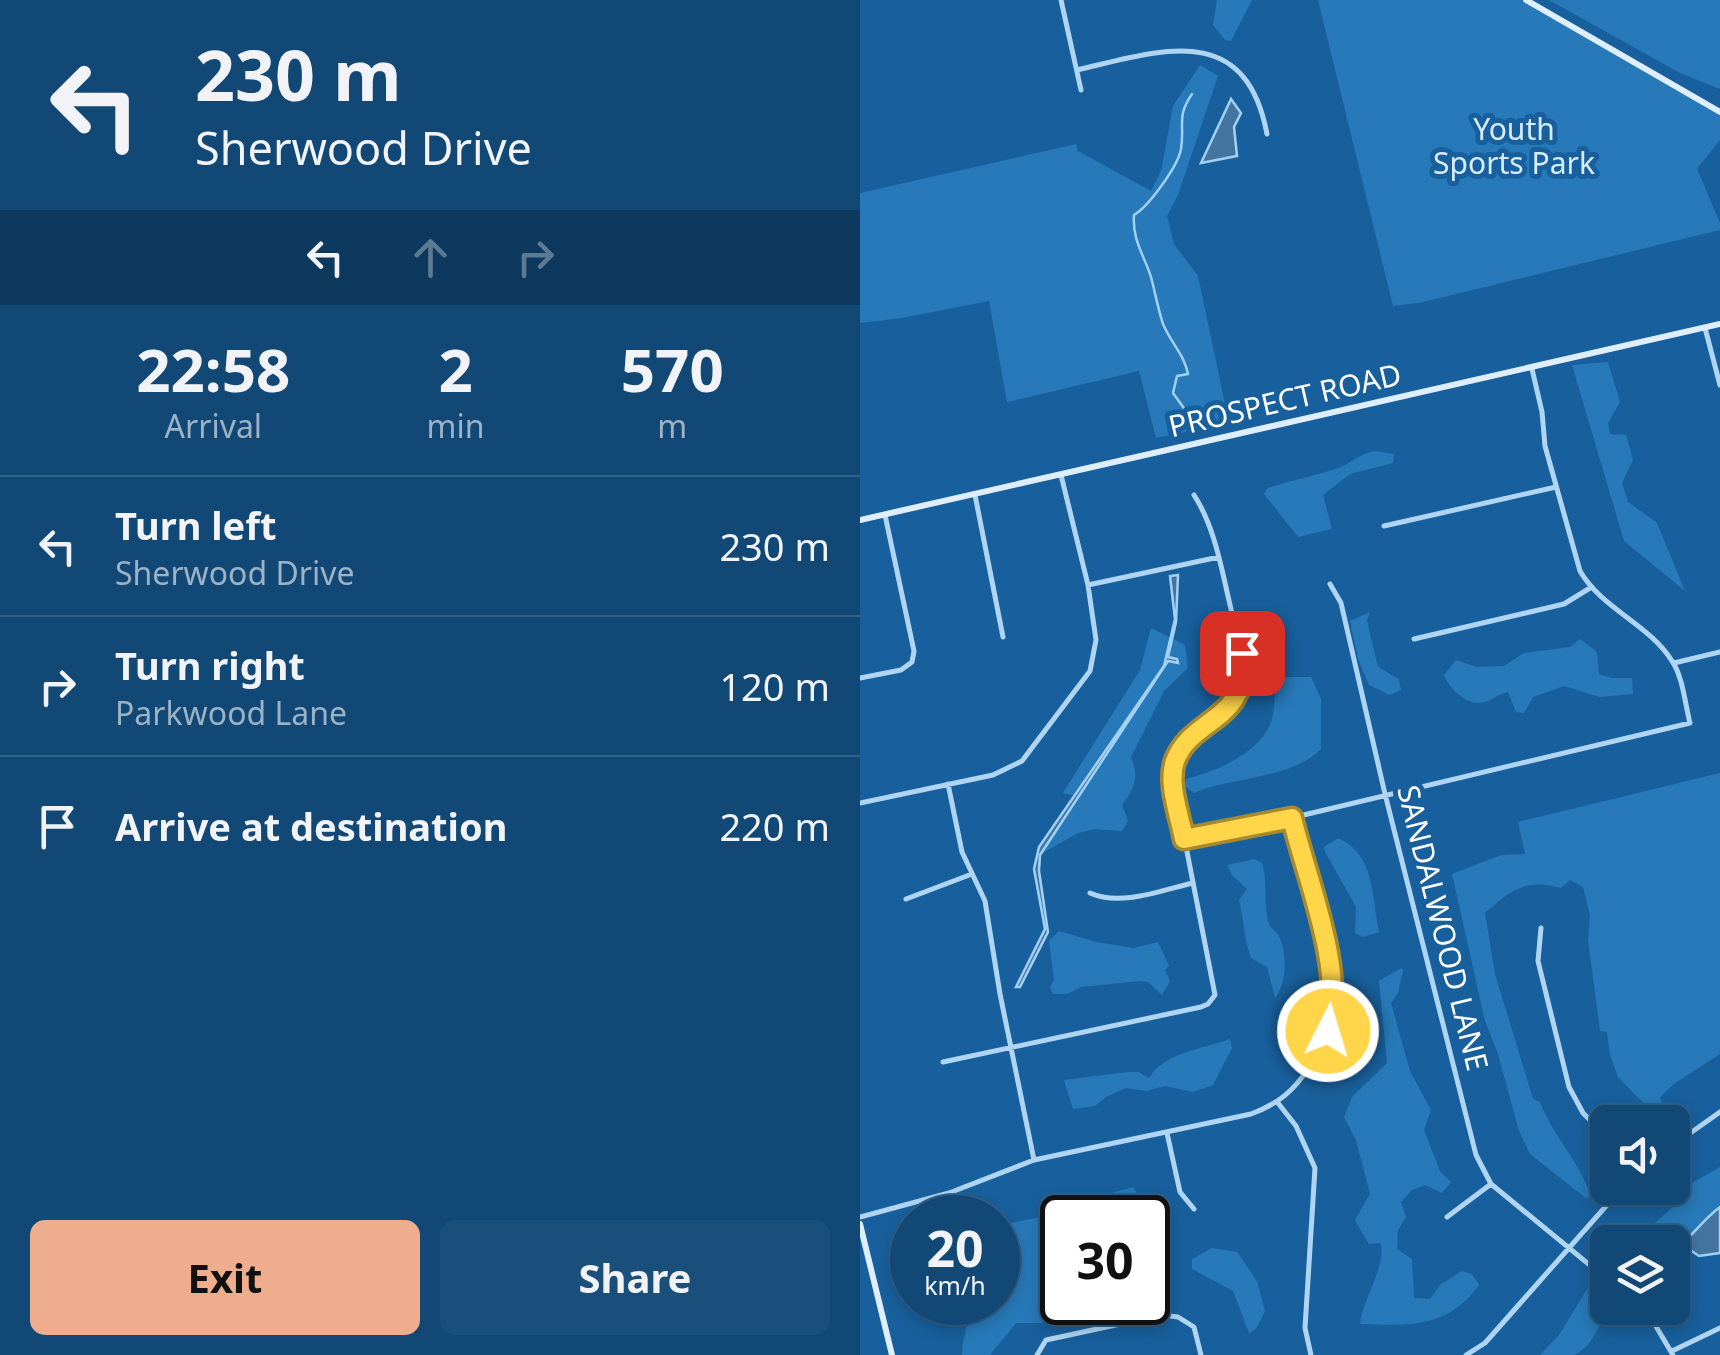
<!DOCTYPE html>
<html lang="en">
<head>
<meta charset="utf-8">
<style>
  :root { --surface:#124876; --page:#1b4f7b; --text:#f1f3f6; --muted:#9cb2c5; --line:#316088; --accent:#eead8d }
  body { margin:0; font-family:"Noto Sans",sans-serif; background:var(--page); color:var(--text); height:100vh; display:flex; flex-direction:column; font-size:38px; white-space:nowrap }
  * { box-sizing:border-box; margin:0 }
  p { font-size:32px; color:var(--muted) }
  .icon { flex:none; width:55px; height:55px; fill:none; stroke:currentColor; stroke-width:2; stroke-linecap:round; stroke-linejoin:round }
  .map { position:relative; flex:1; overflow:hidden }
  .side { display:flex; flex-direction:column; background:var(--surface); width:860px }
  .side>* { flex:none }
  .banner { background:#124876; color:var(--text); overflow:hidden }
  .buttons { position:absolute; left:730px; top:1105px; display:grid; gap:20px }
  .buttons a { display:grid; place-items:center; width:100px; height:100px; border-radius:15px; background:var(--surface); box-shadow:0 5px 15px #0003,0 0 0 2px var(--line); font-size:50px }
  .speed { position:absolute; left:30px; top:1195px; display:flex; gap:20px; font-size:50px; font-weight:700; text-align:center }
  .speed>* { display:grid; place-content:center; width:130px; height:130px; border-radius:50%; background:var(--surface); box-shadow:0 5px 15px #0003,0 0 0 2px var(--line); line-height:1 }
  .speed small { font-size:25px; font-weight:400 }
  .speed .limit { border:5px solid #111; border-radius:15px; background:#fff; color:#111 }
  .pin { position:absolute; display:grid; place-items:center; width:85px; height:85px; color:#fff; margin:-42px; border-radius:20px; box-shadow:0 5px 15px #0006 }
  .me { position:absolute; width:110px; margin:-55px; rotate:5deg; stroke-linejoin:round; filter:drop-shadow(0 0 8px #0008) }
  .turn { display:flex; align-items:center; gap:35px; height:210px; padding:0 30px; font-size:45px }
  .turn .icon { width:130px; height:130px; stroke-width:2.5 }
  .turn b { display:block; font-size:70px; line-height:85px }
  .lanes { display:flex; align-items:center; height:95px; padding:0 30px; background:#0003; justify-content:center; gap:50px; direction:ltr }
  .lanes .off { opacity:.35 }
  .eta { display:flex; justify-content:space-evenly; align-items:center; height:170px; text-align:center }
  .eta b { font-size:60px; font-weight:700; line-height:70px }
  .action { display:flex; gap:20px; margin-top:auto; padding:20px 30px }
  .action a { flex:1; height:115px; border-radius:15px; background:var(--accent); color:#111; font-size:40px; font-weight:700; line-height:115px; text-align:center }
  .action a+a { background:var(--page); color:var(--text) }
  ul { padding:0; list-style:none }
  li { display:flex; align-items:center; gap:30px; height:140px; padding:0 30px; border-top:2px solid var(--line) }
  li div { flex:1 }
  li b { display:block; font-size:38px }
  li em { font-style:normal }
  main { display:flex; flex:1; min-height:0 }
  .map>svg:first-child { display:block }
  .green { fill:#2779b9 }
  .water { fill:#4375a0; stroke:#a2d1f4; stroke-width:2.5 }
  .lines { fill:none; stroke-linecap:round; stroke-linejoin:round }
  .stream { stroke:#a2d1f4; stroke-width:2.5 }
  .street { stroke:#afd5f2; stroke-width:5 }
  .secondary { stroke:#deeefc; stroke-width:6 }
  .route-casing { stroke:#a68a30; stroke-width:25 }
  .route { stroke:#ffd54a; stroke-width:18 }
  .labels { text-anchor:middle; stroke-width:10; stroke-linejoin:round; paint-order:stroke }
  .park-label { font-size:30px; fill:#d7ecfc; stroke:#18609d }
  .street-label { font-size:30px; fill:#fff; stroke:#18609d }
</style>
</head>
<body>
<main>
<section class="side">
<div class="banner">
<div class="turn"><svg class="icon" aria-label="left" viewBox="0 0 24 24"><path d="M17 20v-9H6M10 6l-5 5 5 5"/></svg><div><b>230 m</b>Sherwood Drive</div></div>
<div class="lanes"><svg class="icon" aria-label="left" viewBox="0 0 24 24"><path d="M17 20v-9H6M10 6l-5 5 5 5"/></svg><svg class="icon off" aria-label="ahead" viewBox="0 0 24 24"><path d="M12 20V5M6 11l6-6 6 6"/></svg><svg class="icon off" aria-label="right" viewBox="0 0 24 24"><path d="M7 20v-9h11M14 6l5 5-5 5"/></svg></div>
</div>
<div class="eta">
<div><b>22:58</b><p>Arrival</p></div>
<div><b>2</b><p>min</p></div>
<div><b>570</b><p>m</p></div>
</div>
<ul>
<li><svg class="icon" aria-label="left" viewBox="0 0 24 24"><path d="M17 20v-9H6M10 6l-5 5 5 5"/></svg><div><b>Turn left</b><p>Sherwood Drive</p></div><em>230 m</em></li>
<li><svg class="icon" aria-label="right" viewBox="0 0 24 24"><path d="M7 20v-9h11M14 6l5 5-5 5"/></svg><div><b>Turn right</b><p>Parkwood Lane</p></div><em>120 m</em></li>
<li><svg class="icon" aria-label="arrive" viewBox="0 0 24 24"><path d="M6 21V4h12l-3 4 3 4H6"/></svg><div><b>Arrive at destination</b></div><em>220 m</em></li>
</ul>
<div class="action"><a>Exit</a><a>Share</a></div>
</section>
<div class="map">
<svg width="860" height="1355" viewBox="0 0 860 1355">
  <rect width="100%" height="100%" fill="#18609d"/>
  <path class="green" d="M357 0H392L371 41 365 40 353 25Z
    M458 0H661L860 115V140L837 169 860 223V230L559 303 533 306Z
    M689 0H860V89L820 73Z
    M340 65 358 76 318 195 307 216 314 244 338 276 369 423 296 438 279 371 147 402 129 301 42 318 0 323V193L216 144 218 151 291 191 301 171 313 106Z
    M748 362 760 402 748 423 750 434 766 435 773 460 762 483 768 502 797 523 825 591 764 541 712 365Z
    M514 451 534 454 533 463 490 474 463 495 472 529 438 537 404 494 408 488C431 480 456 476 478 468 492 463 499 454 514 451Z
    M510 612 507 621 518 667 539 679 541 690 530 695 509 685 498 659 490 621Z
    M291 628 325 645 328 668 304 691 271 757C279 777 275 788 262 805L268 821 262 831 235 829 218 833 181 854 220 797 203 793 280 670Z
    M720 639 737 652 739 674 752 678H772L773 694 740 697 704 686 673 697 664 713 656 712 648 692C637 694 634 700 624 702 607 707 590 689 584 675L596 660 616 667 644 666 664 653 710 647Z
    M423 677H451L461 699V749C430 780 373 776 334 793L325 786 326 779C355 772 400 753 411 722 417 707 411 688 423 677Z
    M860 773V1054L815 1083 800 1097 806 1116 798 1118 758 1077 750 1055 747 1032 740 1031 728 940 730 915 723 887 710 880 701 888C666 878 651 890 625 913L635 974 673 1099 680 1102C693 1137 719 1160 730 1194L727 1199 670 1154 659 1131 638 1054 625 1021 592 874 641 855 665 854 658 822Z
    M478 838C515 853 512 899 519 932L503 937 495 933 496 907 465 852 464 847Z
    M394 859 402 863C408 881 403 912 410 926 413 930 418 933 420 938 427 956 427 983 415 998L407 967 391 958C384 939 384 920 379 900L387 889 372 875 367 865Z
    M199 931 236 942 274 948 298 942 309 966 305 970 310 981 302 995 288 982 280 981 221 987 207 994H193L190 987 194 980 189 941Z
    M541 968 543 970 538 993 531 1003 550 1071 571 1110 564 1130 580 1171 591 1182 582 1193 565 1185 552 1190 541 1202 546 1217 538 1230 537 1249 552 1259 554 1298 570 1299 580 1285 602 1271 612 1274 619 1285C588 1328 550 1326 500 1324 502 1301 528 1263 520 1243L509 1244 495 1220 510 1194 496 1140 484 1117 492 1097 527 1063 519 981Z
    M370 1039 372 1048 353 1085 333 1092 305 1086 287 1091 266 1088 246 1097 235 1106 213 1109 204 1080 268 1072H279L289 1078C305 1052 343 1049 370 1039Z
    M860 1167V1207C843 1221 830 1240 813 1251L812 1242H778C790 1221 820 1209 827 1186Z
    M273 1187C286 1209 294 1230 296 1256L288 1264V1218H202V1289L193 1294 183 1323H156L130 1355H102C102 1337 110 1323 109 1306L138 1302V1226L198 1213 196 1209Z
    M352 1248 377 1252 397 1281 405 1311 396 1329 389 1333 373 1291 332 1269V1259Z
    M737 1285 747 1292C747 1311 735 1347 714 1355 705 1355 690 1355 680 1355L699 1335 729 1286Z"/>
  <path class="water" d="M371 99 381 113 374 127 377 156 341 163Z
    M318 575 316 622 308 657 317 659 318 663 308 661 180 855 179 871 188 932 160 987H156L185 929 174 869 179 847 304 666 315 619 310 576Z
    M860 1207V1253L839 1256 830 1250 813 1257V1251C830 1240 841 1221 860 1207Z"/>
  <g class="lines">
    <path class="stream" d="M332 94C316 117 325 125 321 149 318 166 289 206 274 215 272 240 284 255 291 277 295 292 298 309 303 324 311 343 324 354 328 374L317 376 313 393 336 425"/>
    <path class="street" d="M201 0 221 90
      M217 70C299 51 385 19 407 134
      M845 328 860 385
      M115 495 143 637
      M524 526 696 487
      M470 584 481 603 525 794 616 1155 631 1184 748 1280
      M228 585 359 557
      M554 639 704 604 730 588
      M814 663 860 652
      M0 678 41 670 52 662 54 651 25 515
      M88 784 102 852 125 901 140 994 174 1160
      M0 803 133 775 162 761 230 671 236 640 228 585 201 475
      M324 839 431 818 830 723C825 704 823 677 812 661 789 624 742 609 720 571L685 446 682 412 672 369
      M230 893C261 907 302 890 333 883
      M46 899 112 874
      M681 928 678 961 709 1087 723 1113 748 1138
      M83 1062 341 1007 348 1004 355 995 313 780C317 736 349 735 372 703 380 690 384 673 383 658 381 643 375 627 372 613 362 573 356 529 334 495
      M418 1103 436 1126 455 1168 445 1328 451 1355
      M307 1133 320 1192 334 1209
      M812 1146 860 1112
      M0 1217 89 1193 174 1160 391 1114C418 1104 434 1091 450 1066 462 1049 472 1030 474 1009 478 960 444 868 431 818
      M587 1217 631 1184
      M781 1308 788 1313 813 1355
      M812 1351 860 1328
      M177 1355 186 1340 302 1315 318 1317 334 1327 341 1355
      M606 1355 625 1343 762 1188"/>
    <path class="secondary" d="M666 0 860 112
      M0 520 860 324
      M0 1224 32 1355"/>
  </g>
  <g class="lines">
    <defs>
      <path id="route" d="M382 653C391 722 332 716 315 761 307 784 320 816 324 839L432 818C447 880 485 970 468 1031"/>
    </defs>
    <use href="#route" class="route-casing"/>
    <use href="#route" class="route"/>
  </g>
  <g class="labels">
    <g class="park-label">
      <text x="654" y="140">Youth<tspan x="654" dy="34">Sports Park</tspan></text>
    </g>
    <g class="street-label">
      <text transform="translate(425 401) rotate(-13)" y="10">PROSPECT ROAD</text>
      <text transform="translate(582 928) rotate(76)" y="10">SANDALWOOD LANE</text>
    </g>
  </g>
</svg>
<div class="buttons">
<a><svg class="icon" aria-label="sound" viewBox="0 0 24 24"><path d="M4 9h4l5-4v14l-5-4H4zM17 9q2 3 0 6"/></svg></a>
<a><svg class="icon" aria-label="layers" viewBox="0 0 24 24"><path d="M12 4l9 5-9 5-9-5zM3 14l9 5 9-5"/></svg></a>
</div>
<div class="speed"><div>20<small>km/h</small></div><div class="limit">30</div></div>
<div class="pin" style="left:382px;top:653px;background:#d93025"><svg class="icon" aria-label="arrive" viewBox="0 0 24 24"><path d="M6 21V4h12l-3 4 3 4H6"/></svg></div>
<svg class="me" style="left:468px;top:1031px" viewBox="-20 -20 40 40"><circle r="17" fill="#ffd54a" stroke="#fff" stroke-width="3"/><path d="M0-11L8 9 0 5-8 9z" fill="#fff"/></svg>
</div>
</main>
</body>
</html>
